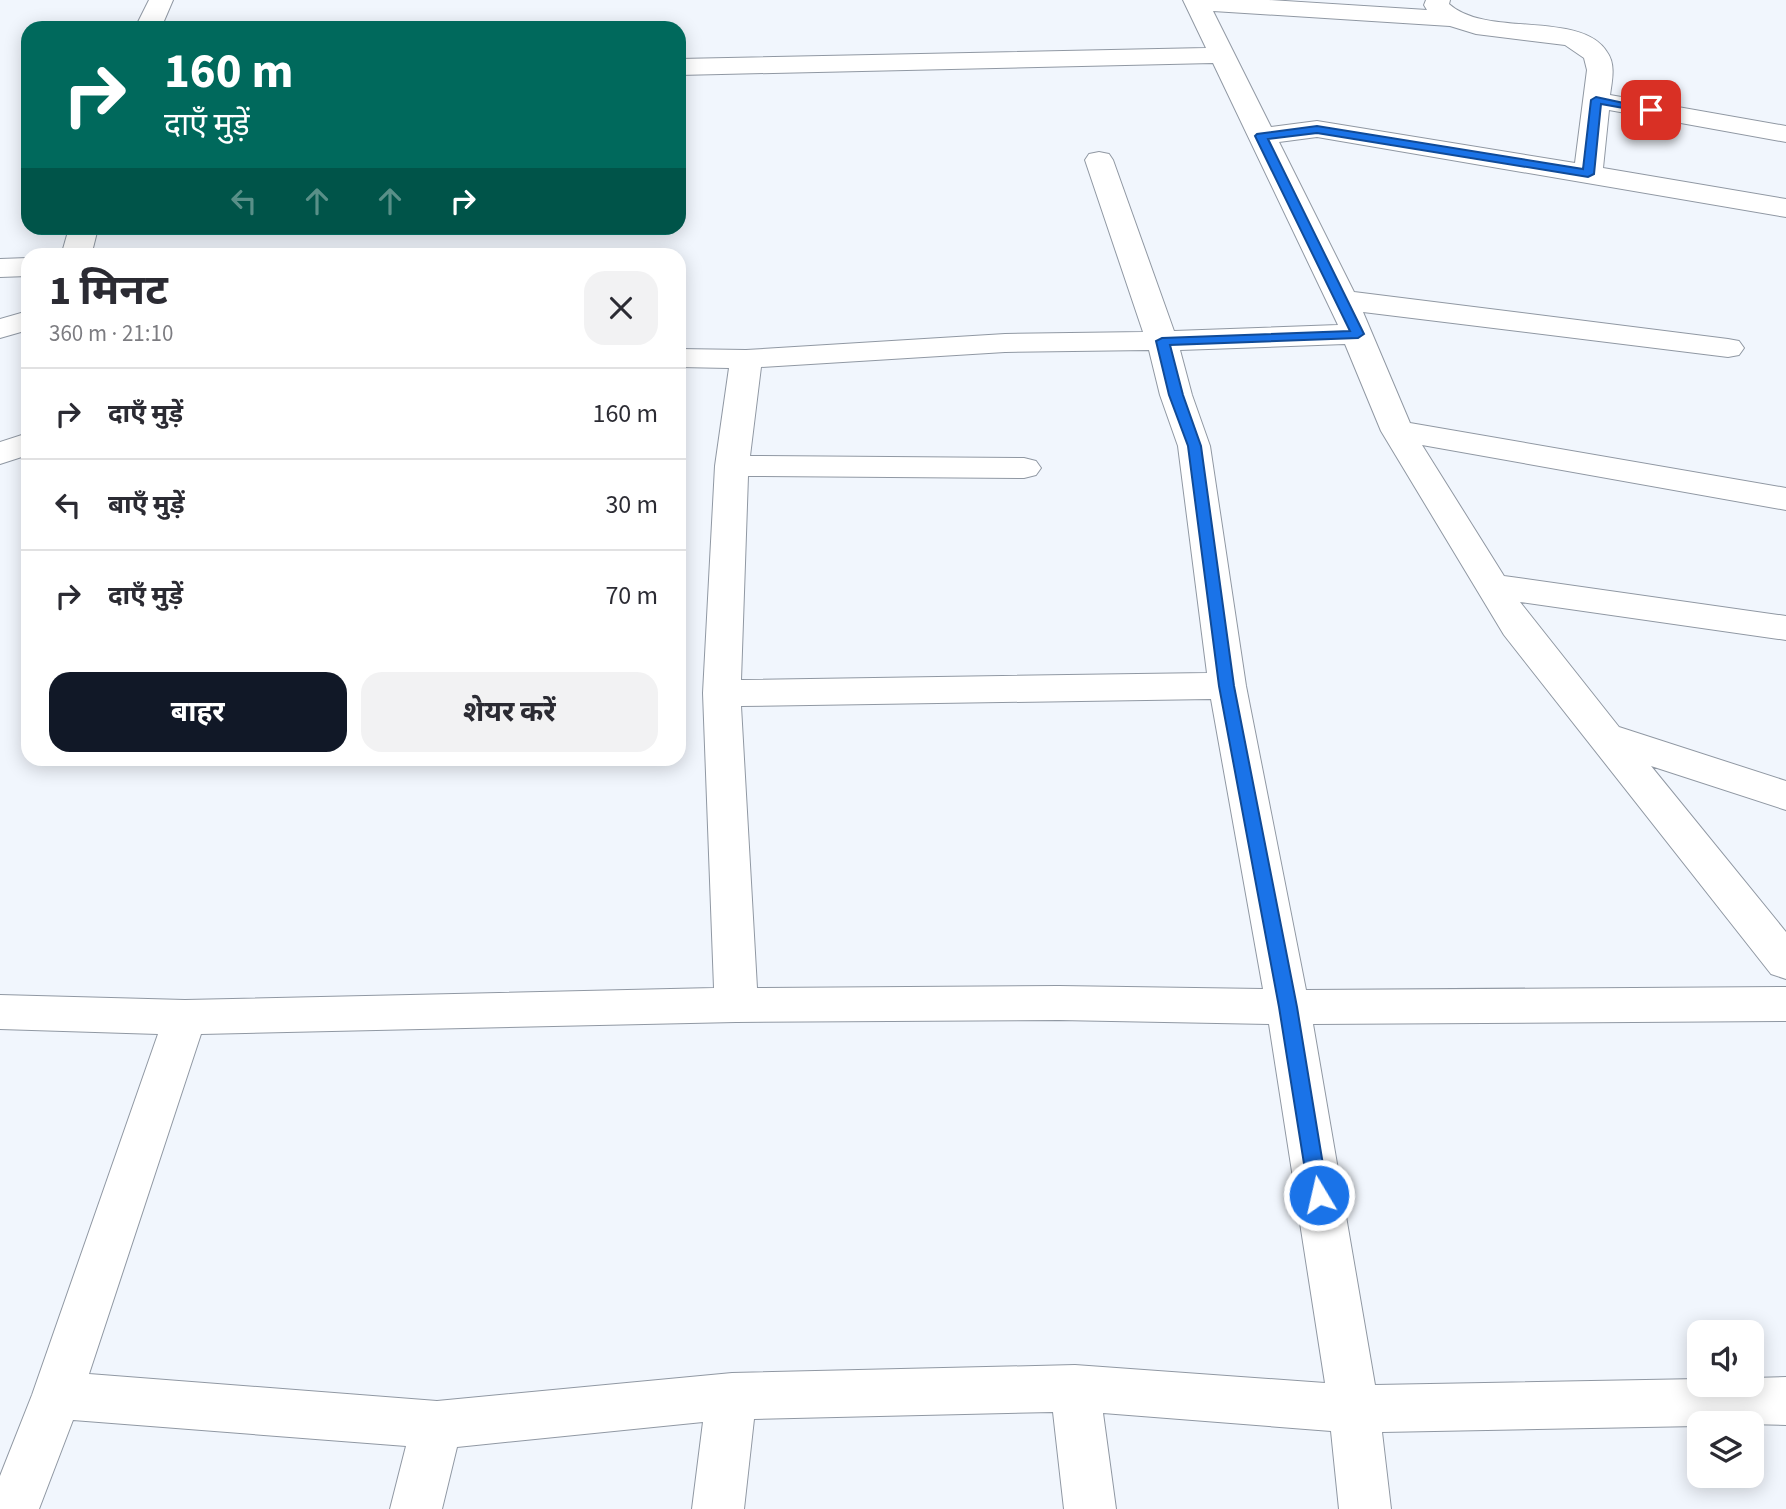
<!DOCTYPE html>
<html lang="hi">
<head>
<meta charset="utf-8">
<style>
  :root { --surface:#fff; --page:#f2f2f3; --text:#2b2b33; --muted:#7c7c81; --line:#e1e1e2; --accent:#111827 }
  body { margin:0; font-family:"Source Sans 3","Noto Sans Devanagari",sans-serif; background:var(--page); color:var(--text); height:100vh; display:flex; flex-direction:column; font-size:26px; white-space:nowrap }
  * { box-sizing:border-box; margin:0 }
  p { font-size:23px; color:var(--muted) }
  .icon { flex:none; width:38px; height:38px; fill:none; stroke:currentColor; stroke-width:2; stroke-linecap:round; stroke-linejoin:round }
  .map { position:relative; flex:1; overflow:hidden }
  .drawer { position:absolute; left:21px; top:248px; width:665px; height:518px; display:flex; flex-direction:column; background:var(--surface); border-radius:21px; box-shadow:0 4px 18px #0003 }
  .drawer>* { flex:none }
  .banner { position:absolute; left:21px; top:21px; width:665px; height:214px; border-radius:21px; box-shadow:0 4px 18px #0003; background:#00695c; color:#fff; overflow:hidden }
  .tools { position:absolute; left:1687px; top:1320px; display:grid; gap:14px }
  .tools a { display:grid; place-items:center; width:77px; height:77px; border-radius:14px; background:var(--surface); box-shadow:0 4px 18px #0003; font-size:35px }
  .pin { position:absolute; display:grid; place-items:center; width:60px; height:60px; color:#fff; margin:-30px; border-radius:14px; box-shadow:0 4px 10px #0006 }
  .me { position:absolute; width:77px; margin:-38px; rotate:351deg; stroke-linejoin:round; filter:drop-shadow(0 0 5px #0008) }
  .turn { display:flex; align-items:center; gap:24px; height:147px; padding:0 28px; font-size:32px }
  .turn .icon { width:91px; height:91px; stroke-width:2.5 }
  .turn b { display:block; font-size:49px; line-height:60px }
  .lanes { display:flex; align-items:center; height:66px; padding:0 28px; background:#0003; justify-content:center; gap:35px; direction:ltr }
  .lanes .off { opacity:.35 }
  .round { display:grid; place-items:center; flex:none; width:74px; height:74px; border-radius:21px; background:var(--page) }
  .summary { display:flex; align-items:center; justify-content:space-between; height:119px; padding:0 28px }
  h1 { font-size:42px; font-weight:700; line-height:52px }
  .button { display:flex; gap:14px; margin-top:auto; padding:14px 28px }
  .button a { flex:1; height:80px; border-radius:21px; background:var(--accent); color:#fff; font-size:28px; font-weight:700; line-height:80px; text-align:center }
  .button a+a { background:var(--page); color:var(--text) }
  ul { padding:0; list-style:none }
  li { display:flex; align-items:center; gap:21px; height:91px; padding:0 28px; border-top:2px solid var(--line) }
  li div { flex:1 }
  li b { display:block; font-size:26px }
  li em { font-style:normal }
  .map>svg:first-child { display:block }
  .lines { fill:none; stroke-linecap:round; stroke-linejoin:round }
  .minor-casing { stroke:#9098a3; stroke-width:2 }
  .minor { fill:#fff; fill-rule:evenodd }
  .route { fill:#1a73e8; stroke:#114b97; stroke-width:2 }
</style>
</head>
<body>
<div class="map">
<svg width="1786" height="1509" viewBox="0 0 1786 1509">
  <rect width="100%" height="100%" fill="#f1f6fd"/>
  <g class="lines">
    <defs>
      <path id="minor" d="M149 0H173L161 28H135Z
        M1183 0H1269L1427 10 1424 5 1426 0H1450L1449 4C1486 38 1581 10 1607 52 1616 64 1612 81 1610 95L1786 126V142L1609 110 1603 168 1786 199V217L1317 137 1279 142 1354 292 1728 339 1739 341 1744 348 1739 355 1728 357 1363 312 1410 423 1786 488V510L1422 445 1504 576 1786 616V640L1520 602 1619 727 1786 781V810L1651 766 1786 932V979L1771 974 1504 635 1381 431 1345 344 1180 350 1192 395 1210 446 1246 686 1306 990 1786 987V1021L1313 1024 1375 1385 1699 1379V1384H1752V1378L1786 1377V1425L1699 1423V1426L1382 1432 1391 1509H1339L1331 1431 1103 1413 1116 1509H1064L1053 1412 754 1419 744 1509H692L703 1422 457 1447 442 1509H390L406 1446 73 1420 39 1509H0V1476L32 1395 158 1034 0 1029V995L185 1000 714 988 703 693 715 466 729 368 679 367V349L746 350 1005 334 1143 332 1085 160 1089 154 1099 152 1109 154 1113 160 1174 331 1338 325 1213 63 679 75V59L1206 48ZM1213 11 1450 26 1476 34 1565 45 1584 58 1587 70 1575 163 1317 121 1271 127ZM1149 350 1160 395 1178 446 1207 673 741 680 748 476 1024 478 1036 475 1041 468 1036 461 1024 458 750 456 761 367 1005 352ZM1211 699 1263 989 1059 986 757 988 741 706ZM1059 1020 1269 1024 1325 1383 1075 1365 732 1373 437 1401 89 1374 201 1034 736 1022Z
        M69 228H98L91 256H61Z
        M28 258V276L0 277V259Z
        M28 311V330L0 338V319Z
        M28 433V455L0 464V442Z"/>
    </defs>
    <use href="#minor" class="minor-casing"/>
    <use href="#minor" class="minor"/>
  </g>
  <path class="route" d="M1596 97 1656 110 1651 113 1601 104 1594 174 1588 177 1317 133 1268 139 1364 334 1358 338 1170 345 1183 395 1201 446 1234 686 1297 1007 1328 1195 1325 1200 1319 1203 1312 1200 1309 1195 1279 1007 1219 686 1188 446 1169 395 1156 341 1162 338 1350 331 1255 136 1257 134 1317 126 1583 169 1591 100Z"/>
</svg>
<div class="tools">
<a><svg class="icon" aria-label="sound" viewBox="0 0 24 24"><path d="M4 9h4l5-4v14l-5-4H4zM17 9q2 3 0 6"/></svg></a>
<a><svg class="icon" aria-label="layers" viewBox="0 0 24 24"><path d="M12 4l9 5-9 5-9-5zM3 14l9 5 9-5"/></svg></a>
</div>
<div class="pin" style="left:1651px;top:110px;background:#d93025"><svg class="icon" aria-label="arrive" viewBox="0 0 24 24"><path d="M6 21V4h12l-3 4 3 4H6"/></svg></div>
<svg class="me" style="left:1319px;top:1195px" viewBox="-20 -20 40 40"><circle r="17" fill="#1a73e8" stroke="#fff" stroke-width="3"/><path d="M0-11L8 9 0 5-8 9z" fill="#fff"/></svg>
<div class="banner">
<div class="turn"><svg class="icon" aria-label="right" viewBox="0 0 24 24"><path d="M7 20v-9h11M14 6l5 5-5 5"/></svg><div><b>160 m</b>दाएँ मुड़ें</div></div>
<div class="lanes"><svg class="icon off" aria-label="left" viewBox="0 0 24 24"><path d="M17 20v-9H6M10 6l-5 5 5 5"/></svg><svg class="icon off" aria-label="ahead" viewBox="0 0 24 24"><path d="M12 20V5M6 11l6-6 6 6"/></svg><svg class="icon off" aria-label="ahead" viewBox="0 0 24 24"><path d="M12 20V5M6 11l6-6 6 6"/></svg><svg class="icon" aria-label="right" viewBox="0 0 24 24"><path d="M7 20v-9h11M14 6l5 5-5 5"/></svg></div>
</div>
<section class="drawer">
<div class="summary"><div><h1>1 मिनट</h1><p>360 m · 21:10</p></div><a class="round"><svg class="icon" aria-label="close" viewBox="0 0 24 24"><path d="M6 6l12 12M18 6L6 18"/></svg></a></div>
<ul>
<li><svg class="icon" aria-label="right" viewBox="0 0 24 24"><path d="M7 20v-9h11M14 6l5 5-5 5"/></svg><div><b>दाएँ मुड़ें</b></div><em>160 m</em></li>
<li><svg class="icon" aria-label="left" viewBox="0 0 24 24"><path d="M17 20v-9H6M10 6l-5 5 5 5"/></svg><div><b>बाएँ मुड़ें</b></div><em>30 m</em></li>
<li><svg class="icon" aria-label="right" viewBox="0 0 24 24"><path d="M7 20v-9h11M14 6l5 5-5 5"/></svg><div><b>दाएँ मुड़ें</b></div><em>70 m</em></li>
</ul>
<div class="button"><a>बाहर</a><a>शेयर करें</a></div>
</section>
</div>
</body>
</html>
